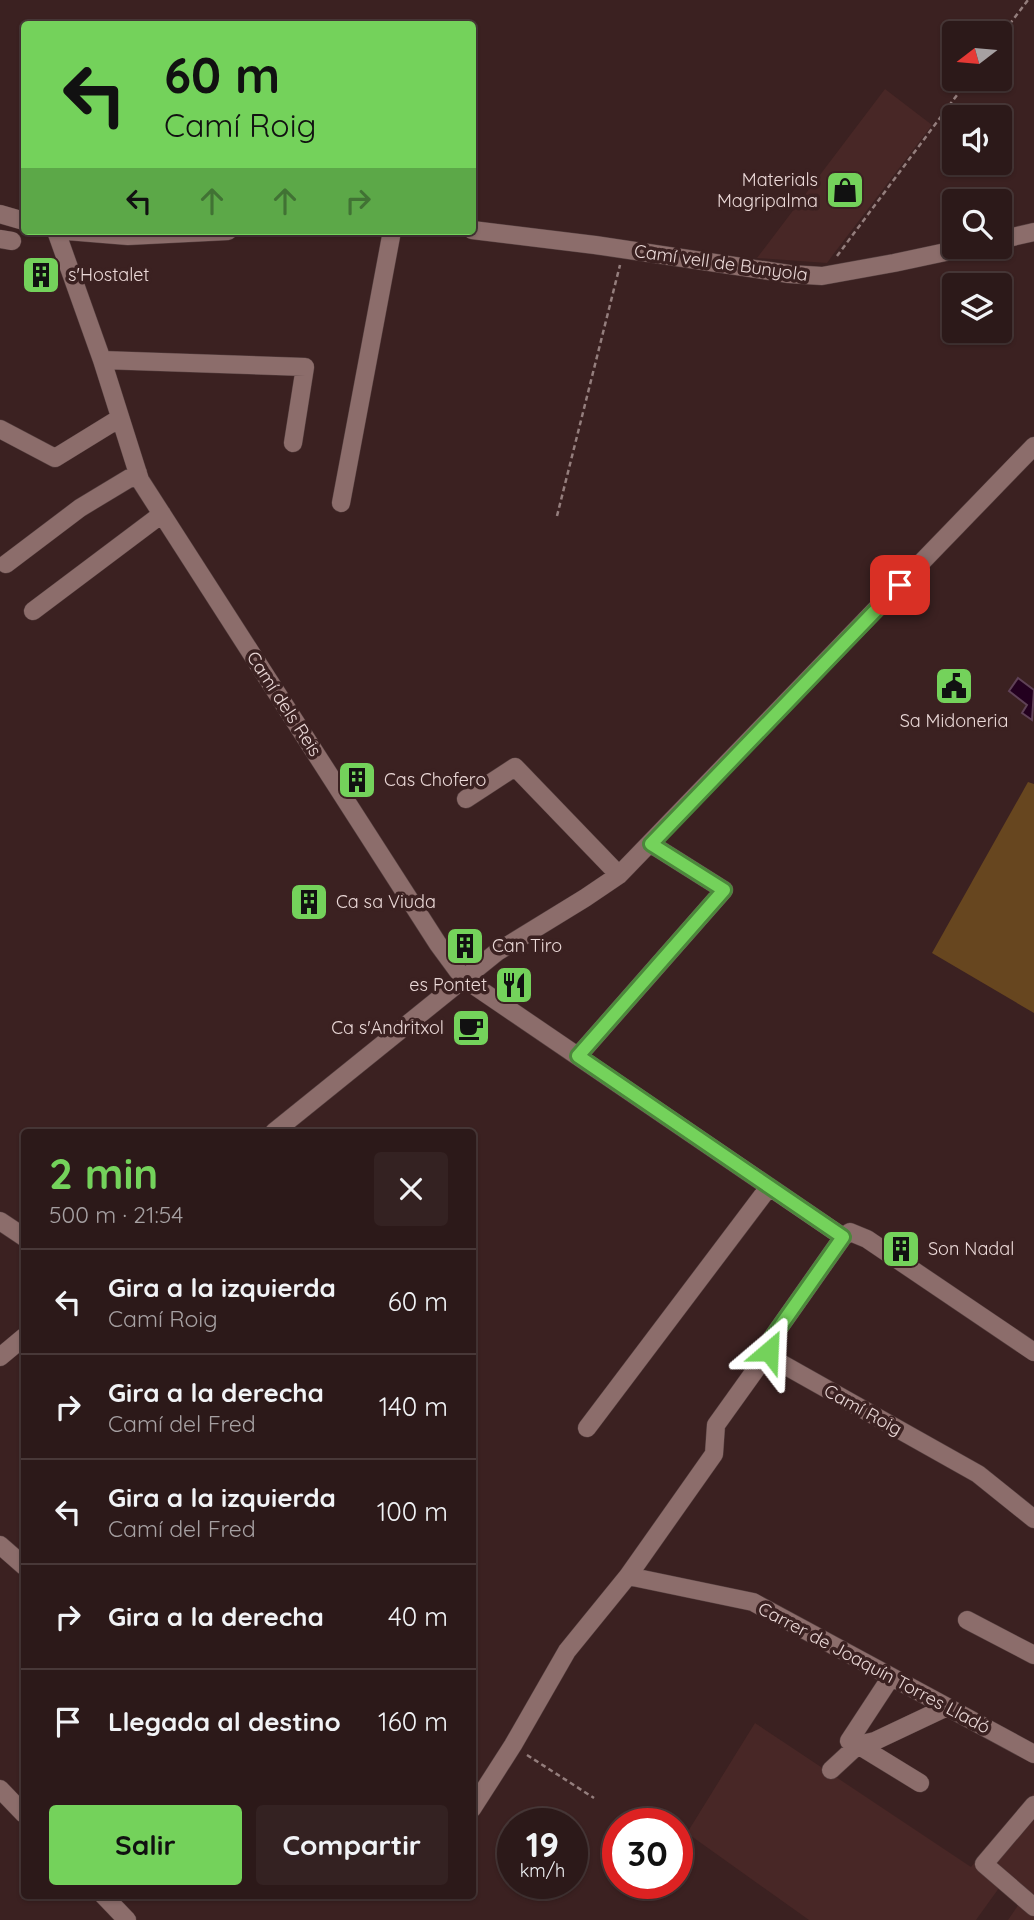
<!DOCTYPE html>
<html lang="es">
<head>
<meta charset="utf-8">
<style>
  :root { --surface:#2c1919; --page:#342222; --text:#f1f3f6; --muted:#a6a0a2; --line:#483838; --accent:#74d25b }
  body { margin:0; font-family:Quicksand,sans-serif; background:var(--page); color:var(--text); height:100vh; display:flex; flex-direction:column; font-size:26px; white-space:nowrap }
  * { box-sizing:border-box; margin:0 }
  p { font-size:23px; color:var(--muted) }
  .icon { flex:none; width:38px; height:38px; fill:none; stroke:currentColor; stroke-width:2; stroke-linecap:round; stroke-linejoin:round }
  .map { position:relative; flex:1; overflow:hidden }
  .side { position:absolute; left:21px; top:1129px; width:455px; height:770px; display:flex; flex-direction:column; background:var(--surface); border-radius:7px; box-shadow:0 2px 5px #0004,0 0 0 2px var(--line) }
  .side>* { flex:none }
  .top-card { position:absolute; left:21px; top:21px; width:455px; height:214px; border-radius:7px; box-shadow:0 2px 5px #0004,0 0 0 2px var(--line); background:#74d25b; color:#111; overflow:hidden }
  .needle { width:46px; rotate:254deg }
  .controls { position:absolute; left:942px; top:21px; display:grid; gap:14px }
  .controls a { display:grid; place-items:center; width:70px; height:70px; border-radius:7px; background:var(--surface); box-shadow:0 2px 5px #0004,0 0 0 2px var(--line); font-size:35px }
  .speed { position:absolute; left:497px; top:1808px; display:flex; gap:14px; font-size:35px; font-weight:700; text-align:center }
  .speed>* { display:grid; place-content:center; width:91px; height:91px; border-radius:50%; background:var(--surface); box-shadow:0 2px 5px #0004,0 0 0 2px var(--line); line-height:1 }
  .speed small { font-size:18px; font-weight:400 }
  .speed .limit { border:10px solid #d22; background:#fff; color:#111 }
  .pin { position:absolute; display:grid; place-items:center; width:60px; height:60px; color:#fff; margin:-30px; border-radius:14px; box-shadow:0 4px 10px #0006 }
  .me { position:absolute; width:77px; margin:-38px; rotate:26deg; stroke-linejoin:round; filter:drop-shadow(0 0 5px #0008) }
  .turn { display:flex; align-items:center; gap:24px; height:147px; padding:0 28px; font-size:32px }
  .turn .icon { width:91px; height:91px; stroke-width:2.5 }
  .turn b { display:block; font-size:49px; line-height:60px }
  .lanes { display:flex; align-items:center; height:66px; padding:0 28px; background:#0003; justify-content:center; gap:35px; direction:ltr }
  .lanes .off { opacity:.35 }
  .round { display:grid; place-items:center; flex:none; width:74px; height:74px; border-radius:7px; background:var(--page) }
  .overview { display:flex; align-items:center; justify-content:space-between; height:119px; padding:0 28px }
  h1 { font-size:42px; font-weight:700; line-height:52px; color:var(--accent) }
  .cta { display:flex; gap:14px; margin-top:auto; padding:14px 28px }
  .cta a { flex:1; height:80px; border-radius:7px; background:var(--accent); color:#111; font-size:28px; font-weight:700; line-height:80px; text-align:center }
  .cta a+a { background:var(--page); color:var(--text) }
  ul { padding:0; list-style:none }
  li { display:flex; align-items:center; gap:21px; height:105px; padding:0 28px; border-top:2px solid var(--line) }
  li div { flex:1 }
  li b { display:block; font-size:26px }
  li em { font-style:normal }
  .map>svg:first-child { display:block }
  .built { fill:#482726 }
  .green { fill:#67461f }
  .water { fill:#23001f; stroke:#5f4156; stroke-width:2 }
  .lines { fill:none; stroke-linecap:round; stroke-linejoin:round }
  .minor-casing { stroke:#564040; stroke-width:19 }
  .path { stroke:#947e7d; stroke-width:2.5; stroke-dasharray:5 3.5; stroke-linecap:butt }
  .minor { stroke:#8c6d6b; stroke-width:18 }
  .route-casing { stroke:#4b883b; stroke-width:18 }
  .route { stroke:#74d25b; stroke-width:12 }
  .labels { text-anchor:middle; stroke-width:7; stroke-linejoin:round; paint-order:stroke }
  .poi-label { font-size:18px; fill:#ebd9d8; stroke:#3b2121; text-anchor:start }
  .street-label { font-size:18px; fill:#ebd9d8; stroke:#3b2121 }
</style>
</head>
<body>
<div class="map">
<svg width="1034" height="1920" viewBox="0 0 1034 1920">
  <rect width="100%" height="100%" fill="#3b2121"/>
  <path class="built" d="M885 89 932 125 835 252 827 263 757 258Z
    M755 1723 971 1867 1034 1793V1920H1008L1019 1904 999 1888 976 1920H809L687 1833Z"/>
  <path class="green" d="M1028 782 1034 784V1013L932 953Z"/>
  <path class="water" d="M1018 678 1034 690 1032 720 1022 713 1027 705 1009 691Z"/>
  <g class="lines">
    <defs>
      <path id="minor" d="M0 214 24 221
        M472 230 595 245 789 274 822 276 894 263 969 247
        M56 231 102 360 140 480 438 944 463 978 843 1237 772 1338 769 1351 777 1361 978 1474 1034 1519
        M67 231 128 236 228 231
        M0 239 12 241
        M999 240 1034 232
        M102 360 305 367 293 443
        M0 429 55 458 120 418
        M341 503 392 231
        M6 564 80 508 138 473
        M33 611 162 514
        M466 799 515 767 619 875
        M578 1056 724 890 651 844
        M274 1132 497 952 585 898 619 875 1034 446
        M0 1221 24 1237
        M843 1237 850 1232 867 1239 1034 1352
        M0 1357 24 1337
        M587 1428 769 1187
        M0 1545 24 1566
        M628 1576 753 1602 1034 1754
        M967 1620 1034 1655
        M891 1677 849 1741 858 1745 875 1741 947 1707
        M831 1770 858 1745 920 1783
        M0 1789 24 1814
        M1034 1805 984 1864 1034 1907
        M472 1809 513 1745 567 1651 628 1576 714 1454 716 1425 769 1351
        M103 1895 127 1920"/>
    </defs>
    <use href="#minor" class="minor-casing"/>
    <path class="path" d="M999 38 1028 0
      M837 256 969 79
      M557 516 620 265
      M527 1755 594 1798"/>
    <use href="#minor" class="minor"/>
  </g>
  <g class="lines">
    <defs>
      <path id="route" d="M769 1351 772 1338 843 1237 578 1056 724 890 651 844 900 585"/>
    </defs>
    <use href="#route" class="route-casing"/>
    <use href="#route" class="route"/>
  </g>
  <defs>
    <symbol id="shop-square" viewBox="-11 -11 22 22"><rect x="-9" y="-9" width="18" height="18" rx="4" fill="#74d25b" stroke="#3b2121"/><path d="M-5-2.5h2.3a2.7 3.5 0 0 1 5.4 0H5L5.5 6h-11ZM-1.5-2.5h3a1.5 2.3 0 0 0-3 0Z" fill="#111"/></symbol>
    <symbol id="building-square" viewBox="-11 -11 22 22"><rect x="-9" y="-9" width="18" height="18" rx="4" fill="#74d25b" stroke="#3b2121"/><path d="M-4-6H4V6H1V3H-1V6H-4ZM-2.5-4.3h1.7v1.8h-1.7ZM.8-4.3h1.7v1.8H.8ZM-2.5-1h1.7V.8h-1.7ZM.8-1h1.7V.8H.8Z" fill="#111"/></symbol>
    <symbol id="civic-square" viewBox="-11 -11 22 22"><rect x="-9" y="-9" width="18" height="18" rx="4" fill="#74d25b" stroke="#3b2121"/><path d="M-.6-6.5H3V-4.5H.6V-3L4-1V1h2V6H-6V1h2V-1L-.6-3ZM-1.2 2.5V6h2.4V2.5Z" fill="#111"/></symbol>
    <symbol id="restaurant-square" viewBox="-11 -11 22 22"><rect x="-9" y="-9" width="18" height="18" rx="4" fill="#74d25b" stroke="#3b2121"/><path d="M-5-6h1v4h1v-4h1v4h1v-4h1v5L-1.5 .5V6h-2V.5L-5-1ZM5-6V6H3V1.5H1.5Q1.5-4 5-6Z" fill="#111"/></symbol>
    <symbol id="cafe-square" viewBox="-11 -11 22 22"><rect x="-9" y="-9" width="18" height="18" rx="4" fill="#74d25b" stroke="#3b2121"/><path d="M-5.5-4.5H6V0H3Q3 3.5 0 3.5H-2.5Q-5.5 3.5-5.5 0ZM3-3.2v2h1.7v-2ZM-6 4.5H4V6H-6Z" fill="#111"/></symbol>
  </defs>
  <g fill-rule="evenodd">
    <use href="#shop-square" x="823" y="168" width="44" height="44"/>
    <use href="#building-square" x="19" y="253" width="44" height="44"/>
    <use href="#civic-square" x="932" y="664" width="44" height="44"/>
    <use href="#building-square" x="335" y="758" width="44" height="44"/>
    <use href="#building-square" x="287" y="880" width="44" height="44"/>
    <use href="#building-square" x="443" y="924" width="44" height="44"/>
    <use href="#restaurant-square" x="492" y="963" width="44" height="44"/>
    <use href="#cafe-square" x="449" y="1006" width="44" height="44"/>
    <use href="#building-square" x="879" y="1227" width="44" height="44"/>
  </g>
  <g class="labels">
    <g class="poi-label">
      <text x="818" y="186" text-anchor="end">Materials<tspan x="818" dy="21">Magripalma</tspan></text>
      <text x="68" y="281">s'Hostalet</text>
      <text x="954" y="727" text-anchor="middle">Sa Midoneria</text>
      <text x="384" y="786">Cas Chofero</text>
      <text x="336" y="908">Ca sa Viuda</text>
      <text x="492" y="952">Can Tiro</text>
      <text x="487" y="991" text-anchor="end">es Pontet</text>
      <text x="444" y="1034" text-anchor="end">Ca s'Andritxol</text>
      <text x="928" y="1255">Son Nadal</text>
    </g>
    <g class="street-label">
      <text transform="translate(721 263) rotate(8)" y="6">Camí vell de Bunyola</text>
      <text transform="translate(284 704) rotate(57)" y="6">Camí dels Reis</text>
      <text transform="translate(863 1410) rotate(29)" y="6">Camí Roig</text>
      <text transform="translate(874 1668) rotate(28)" y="6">Carrer de Joaquín Torres Lladó</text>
    </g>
  </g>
</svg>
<div class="controls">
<a><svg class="needle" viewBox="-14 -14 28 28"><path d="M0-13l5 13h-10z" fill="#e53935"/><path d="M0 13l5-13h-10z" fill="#a6a0a2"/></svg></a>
<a><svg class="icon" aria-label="sound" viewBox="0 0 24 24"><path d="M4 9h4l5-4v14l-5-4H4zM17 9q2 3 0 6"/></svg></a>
<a><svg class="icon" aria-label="search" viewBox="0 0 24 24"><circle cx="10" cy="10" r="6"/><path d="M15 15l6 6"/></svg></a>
<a><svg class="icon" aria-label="layers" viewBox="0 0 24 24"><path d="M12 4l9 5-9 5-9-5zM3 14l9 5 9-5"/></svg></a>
</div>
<div class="speed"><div>19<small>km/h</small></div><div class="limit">30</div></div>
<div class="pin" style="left:900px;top:585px;background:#d93025"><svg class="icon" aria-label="arrive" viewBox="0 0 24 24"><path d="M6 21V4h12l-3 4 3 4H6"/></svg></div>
<svg class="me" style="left:769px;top:1351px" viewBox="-20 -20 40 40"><path d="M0-17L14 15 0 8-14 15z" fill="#74d25b" stroke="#fff" stroke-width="4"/></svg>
<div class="top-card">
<div class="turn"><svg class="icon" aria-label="left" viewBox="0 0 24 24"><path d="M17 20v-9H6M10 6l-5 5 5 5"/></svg><div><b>60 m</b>Camí Roig</div></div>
<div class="lanes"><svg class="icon" aria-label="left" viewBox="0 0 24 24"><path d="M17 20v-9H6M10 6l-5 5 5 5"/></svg><svg class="icon off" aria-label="ahead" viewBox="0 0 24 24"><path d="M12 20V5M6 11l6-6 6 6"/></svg><svg class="icon off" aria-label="ahead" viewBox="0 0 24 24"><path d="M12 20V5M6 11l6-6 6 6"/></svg><svg class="icon off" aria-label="right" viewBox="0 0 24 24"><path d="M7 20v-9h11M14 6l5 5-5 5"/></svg></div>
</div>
<section class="side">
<div class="overview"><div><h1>2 min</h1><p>500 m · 21:54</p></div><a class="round"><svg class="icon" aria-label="close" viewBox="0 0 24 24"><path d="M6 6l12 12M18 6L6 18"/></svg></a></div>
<ul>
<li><svg class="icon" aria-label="left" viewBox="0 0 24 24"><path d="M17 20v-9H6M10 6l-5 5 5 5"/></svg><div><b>Gira a la izquierda</b><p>Camí Roig</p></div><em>60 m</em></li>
<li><svg class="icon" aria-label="right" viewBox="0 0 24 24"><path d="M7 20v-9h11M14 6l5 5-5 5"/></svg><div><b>Gira a la derecha</b><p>Camí del Fred</p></div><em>140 m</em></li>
<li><svg class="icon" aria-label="left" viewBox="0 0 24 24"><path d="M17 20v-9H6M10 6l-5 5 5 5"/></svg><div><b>Gira a la izquierda</b><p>Camí del Fred</p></div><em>100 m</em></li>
<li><svg class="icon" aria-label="right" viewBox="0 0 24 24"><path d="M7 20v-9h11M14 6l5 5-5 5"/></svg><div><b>Gira a la derecha</b></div><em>40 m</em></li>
<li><svg class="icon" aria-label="arrive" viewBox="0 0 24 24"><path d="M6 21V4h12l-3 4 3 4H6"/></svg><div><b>Llegada al destino</b></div><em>160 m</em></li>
</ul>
<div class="cta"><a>Salir</a><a>Compartir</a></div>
</section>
</div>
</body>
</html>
